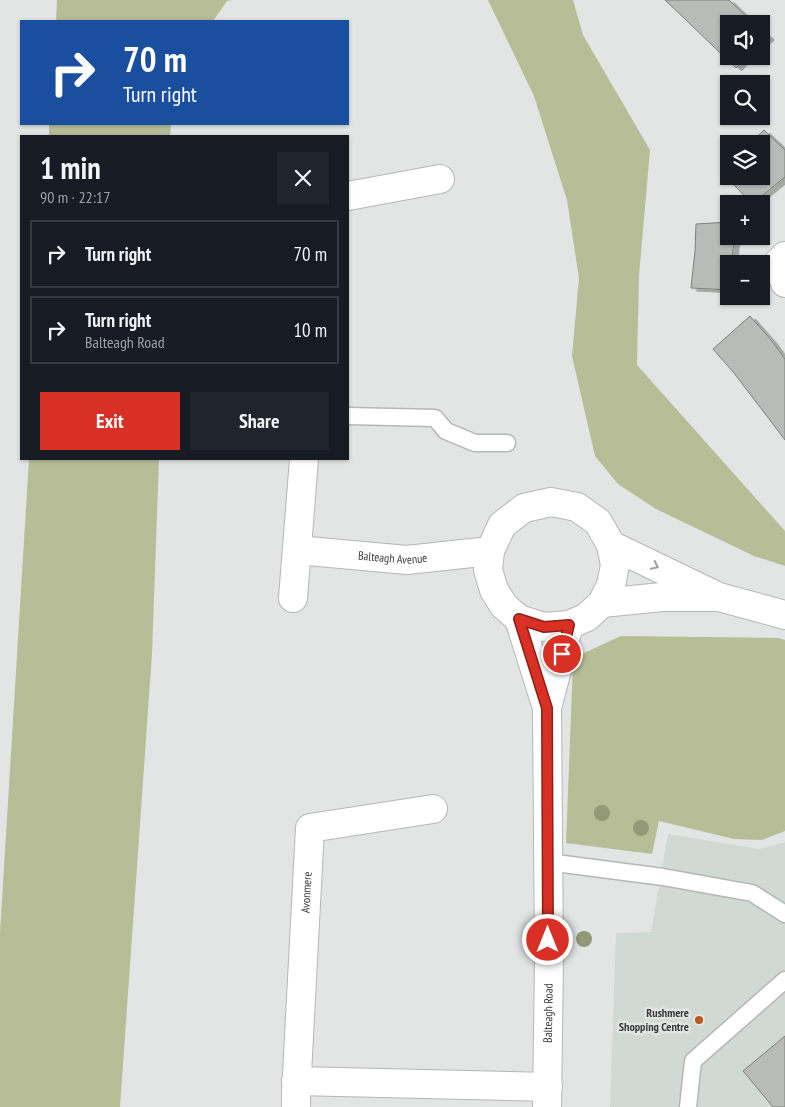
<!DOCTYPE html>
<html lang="en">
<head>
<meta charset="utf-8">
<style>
  :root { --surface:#171b24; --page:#20242c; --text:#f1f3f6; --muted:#9ea1a6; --line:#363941; --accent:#d93025 }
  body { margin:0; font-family:"PT Sans Narrow",sans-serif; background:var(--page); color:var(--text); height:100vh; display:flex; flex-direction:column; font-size:19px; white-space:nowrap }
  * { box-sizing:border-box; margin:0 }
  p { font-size:16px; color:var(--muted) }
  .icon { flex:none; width:28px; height:28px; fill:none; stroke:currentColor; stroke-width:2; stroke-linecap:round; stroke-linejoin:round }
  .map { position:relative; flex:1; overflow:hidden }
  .sheet { position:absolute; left:20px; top:135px; width:329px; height:325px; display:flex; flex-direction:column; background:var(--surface); border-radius:0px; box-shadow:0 1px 4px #0004 }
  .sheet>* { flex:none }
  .top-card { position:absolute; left:20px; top:20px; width:329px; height:105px; border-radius:0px; box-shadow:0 1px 4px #0004; background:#1a4fa0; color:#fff; overflow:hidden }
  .fabs { position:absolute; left:720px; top:15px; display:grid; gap:10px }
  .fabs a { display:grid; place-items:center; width:50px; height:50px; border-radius:0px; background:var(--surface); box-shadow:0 1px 4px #0004; font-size:25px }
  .pin { position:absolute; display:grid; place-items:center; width:42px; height:42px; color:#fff; margin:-21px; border:2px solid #fff; border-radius:50%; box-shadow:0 1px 5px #0007 }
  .me { position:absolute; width:55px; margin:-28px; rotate:0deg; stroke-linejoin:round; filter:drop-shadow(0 0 4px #0008) }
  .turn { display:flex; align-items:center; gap:18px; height:105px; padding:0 20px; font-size:22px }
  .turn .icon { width:65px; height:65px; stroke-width:2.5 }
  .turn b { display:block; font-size:35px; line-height:42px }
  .round { display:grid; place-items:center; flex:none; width:52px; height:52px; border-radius:0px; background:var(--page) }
  .headline { display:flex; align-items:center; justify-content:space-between; height:85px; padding:0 20px }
  h1 { font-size:30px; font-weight:600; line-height:38px }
  .button { display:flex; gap:10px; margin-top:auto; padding:10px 20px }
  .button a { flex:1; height:58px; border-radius:0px; background:var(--accent); color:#fff; font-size:20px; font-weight:600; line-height:58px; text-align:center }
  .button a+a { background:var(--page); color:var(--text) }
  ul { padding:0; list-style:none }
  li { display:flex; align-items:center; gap:15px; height:68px; margin:0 10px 8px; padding:0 10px; border:2px solid var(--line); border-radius:0px }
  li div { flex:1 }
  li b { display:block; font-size:19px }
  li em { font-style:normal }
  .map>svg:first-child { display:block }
  .built { fill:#d0d9d4 }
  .green { fill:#b7bd97 }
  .building { fill:#b9bbb8; stroke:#7f807e; filter:url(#shadow) }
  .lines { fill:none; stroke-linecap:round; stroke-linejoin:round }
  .lane-casing { stroke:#b4b7b5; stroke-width:19 }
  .street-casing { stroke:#b4b7b5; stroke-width:30 }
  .secondary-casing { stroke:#b4b7b5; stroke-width:30 }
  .lane { stroke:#fff; stroke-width:16 }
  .street { stroke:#fff; stroke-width:28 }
  .secondary { stroke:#fff; stroke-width:28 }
  .tree { fill:#939876 }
  .oneway { stroke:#9d9e9e }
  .route-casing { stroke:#8d1f18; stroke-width:12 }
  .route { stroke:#d93025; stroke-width:9 }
  .poi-dot { fill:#b95817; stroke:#e2e5e3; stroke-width:2 }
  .labels { text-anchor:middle; stroke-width:5; stroke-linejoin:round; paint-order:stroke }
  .street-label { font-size:12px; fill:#3b3c3c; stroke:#e2e5e3 }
  .poi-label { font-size:12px; font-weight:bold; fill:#3b3c3c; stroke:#e2e5e3; text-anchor:end }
</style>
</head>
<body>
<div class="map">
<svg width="785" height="1107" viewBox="0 0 785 1107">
  <defs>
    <filter id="shadow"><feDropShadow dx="5.5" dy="3" stdDeviation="0" flood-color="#0004"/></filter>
  </defs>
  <rect width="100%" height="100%" fill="#e2e5e3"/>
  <path class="built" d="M668 834 759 849 785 842V1107H610L616 933 651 932Z"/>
  <path class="green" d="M57 0H233L227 1 213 21H56Z
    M488 0H573L583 35 650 150 639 276 637 365 785 531V566L754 556 656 509 618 484 595 456 572 356 579 278 567 200 534 96Z
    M49 124H171L170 136H49Z
    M29 459H159L152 654 120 1107H0V933Z
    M621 636 778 638 785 640V831L762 840 734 839 659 821 652 854 566 843 573 663 584 653Z"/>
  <path class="building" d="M665 0H729L754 24H729V56H748L736 68Z
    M761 30 769 37 761 44Z
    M764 130 785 150V177L752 204 720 170 729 162V176H761V144H749Z
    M729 222V236H735L731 264H729V290L691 288 695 251 696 224Z
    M750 316 772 341 785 359V440L734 373 713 349Z
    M785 1036V1107H773L743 1071Z"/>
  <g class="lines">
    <defs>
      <path id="lane" d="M348 416 435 418 446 431 475 443H507
        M548 862 663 877 752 893 785 914
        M688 1107 693 1061 785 980"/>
      <g id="street">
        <path d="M348 196 440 179"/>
        <path d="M785 256 778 263 785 283"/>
        <path id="s1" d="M297 550 407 560 490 551"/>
        <path d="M293 598 304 459"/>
        <path d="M296 1081 548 1087"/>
        <path id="s2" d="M296 1107V1093L310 828 433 809"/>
      </g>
      <g id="secondary">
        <path d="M611 545 615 565 611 585 602 603 587 617 569 625 544 627 519 619 504 606 494 590 488 570 490 551 502 525 524 508 551 502 577 507 598 522 611 545 719 597 785 615"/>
        <path d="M602 603 662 597H713"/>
        <path d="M519 619 547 708"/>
        <path id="s3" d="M547 1107 549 959 547 708 569 625"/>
      </g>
    </defs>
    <use href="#lane" class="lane-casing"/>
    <use href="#street" class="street-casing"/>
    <use href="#secondary" class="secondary-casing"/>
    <use href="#lane" class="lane"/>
    <use href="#street" class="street"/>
    <use href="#secondary" class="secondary"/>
  </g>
  <g class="tree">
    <circle cx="602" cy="813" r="8"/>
    <circle cx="641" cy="828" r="8"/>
    <circle cx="584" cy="939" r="8"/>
  </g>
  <defs><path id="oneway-chevron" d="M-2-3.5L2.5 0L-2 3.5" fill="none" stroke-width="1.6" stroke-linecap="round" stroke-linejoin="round" transform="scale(1.25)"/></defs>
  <use class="oneway" href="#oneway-chevron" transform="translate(655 566) rotate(26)"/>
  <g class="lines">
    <defs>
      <path id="route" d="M548 940 547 708 519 619 544 627 569 625 562 654"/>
    </defs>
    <use href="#route" class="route-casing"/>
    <use href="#route" class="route"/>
  </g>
  <circle class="poi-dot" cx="699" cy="1020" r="5"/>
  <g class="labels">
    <g class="street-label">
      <text dy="4" stroke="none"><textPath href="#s1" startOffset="96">Balteagh Avenue</textPath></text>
      <text dy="4" stroke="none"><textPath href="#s2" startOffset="215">Avonmere</textPath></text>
      <text dy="4" stroke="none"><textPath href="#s3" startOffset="94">Balteagh Road</textPath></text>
    </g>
    <g class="poi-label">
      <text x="689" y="1017">Rushmere<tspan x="689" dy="14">Shopping Centre</tspan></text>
    </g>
  </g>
</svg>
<div class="fabs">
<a><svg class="icon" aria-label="sound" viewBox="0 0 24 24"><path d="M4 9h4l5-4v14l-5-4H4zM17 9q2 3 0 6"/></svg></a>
<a><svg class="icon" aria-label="search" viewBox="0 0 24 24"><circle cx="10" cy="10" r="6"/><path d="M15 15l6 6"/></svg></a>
<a><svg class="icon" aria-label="layers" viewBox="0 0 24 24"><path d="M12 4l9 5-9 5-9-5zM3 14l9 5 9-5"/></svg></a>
<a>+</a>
<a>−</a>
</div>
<div class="pin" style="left:562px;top:654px;background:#d93025"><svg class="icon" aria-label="arrive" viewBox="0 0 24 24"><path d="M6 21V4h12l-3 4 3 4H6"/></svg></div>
<svg class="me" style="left:548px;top:940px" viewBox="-20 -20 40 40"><circle r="17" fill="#d93025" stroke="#fff" stroke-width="3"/><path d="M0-11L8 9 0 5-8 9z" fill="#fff"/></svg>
<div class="top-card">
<div class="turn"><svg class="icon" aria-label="right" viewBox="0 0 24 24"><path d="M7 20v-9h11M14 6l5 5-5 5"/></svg><div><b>70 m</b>Turn right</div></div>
</div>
<section class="sheet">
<div class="headline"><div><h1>1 min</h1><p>90 m · 22:17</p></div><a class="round"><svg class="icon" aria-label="close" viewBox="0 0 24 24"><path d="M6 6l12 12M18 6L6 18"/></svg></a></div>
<ul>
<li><svg class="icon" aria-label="right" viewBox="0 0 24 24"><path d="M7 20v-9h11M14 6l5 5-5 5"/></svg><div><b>Turn right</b></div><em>70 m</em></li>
<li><svg class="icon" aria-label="right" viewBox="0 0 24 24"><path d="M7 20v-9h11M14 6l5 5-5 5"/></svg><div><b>Turn right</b><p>Balteagh Road</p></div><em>10 m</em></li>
</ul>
<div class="button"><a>Exit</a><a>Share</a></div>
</section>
</div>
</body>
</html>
